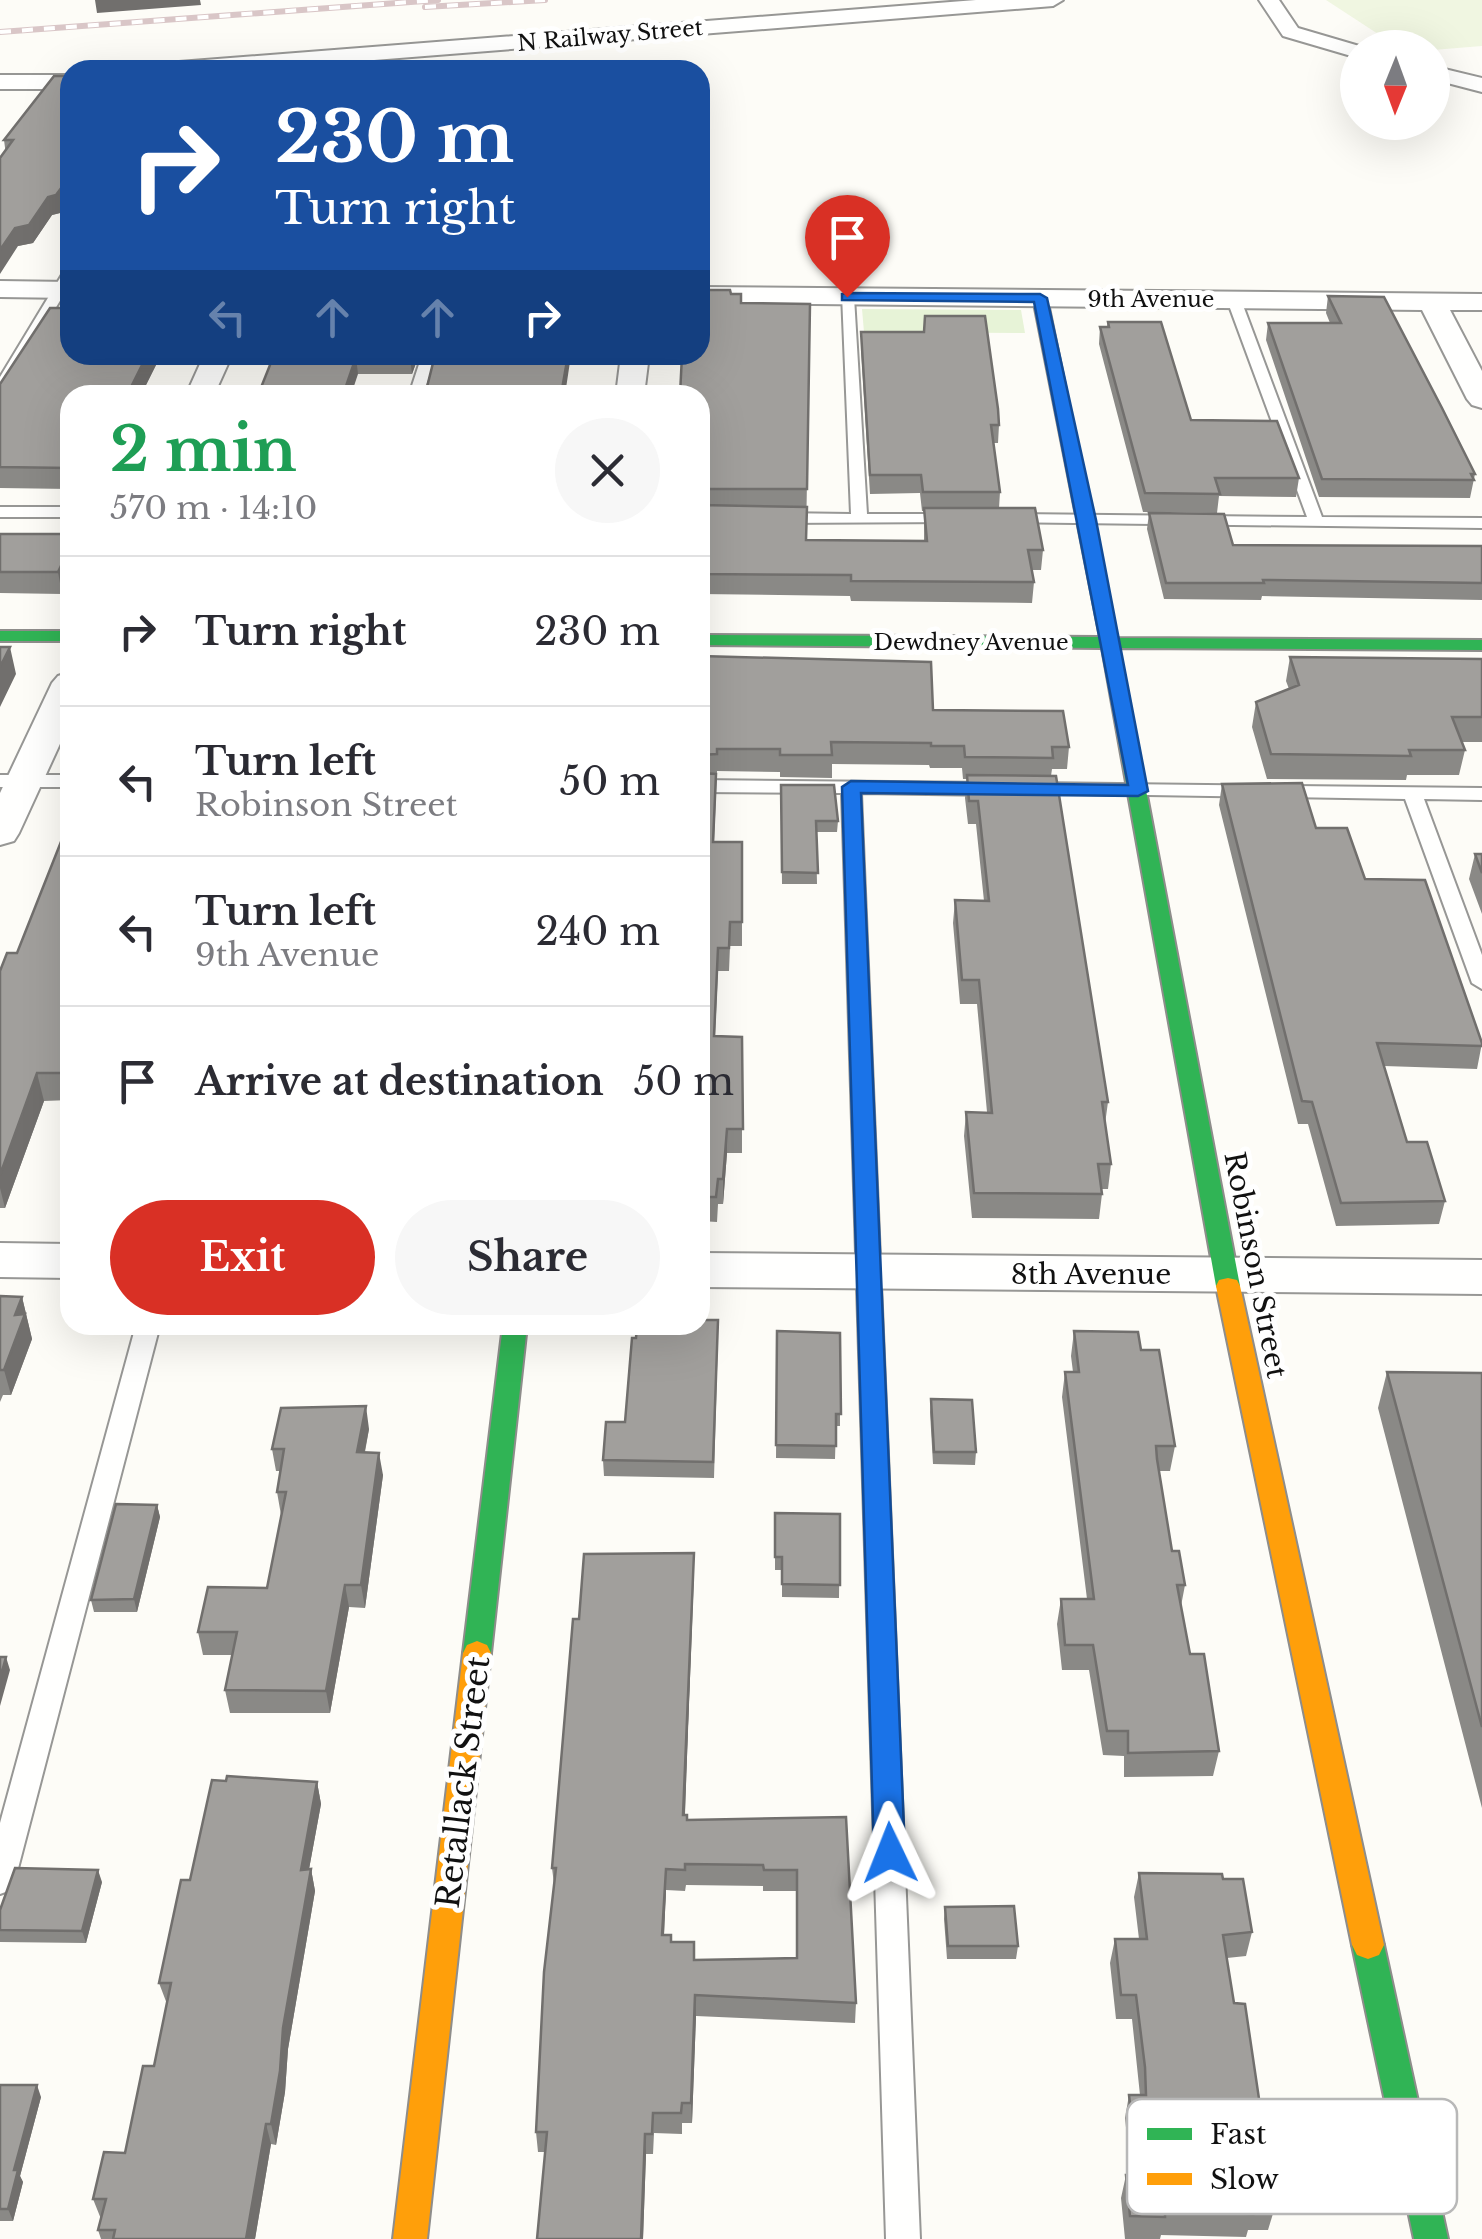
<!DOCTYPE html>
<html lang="en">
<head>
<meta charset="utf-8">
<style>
  :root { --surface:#fff; --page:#f7f7f7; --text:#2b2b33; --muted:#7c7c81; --line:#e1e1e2; --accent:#d93025 }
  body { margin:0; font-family:"Libre Baskerville",serif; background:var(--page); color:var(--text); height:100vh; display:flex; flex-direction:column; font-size:38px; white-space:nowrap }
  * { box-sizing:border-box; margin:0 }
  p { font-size:32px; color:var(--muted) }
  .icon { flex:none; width:55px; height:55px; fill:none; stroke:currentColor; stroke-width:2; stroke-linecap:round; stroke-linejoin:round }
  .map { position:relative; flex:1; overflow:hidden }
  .drawer { position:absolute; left:60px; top:385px; width:650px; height:950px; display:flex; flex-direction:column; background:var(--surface); border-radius:30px; box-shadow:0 10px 40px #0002 }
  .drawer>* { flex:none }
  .banner { position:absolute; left:60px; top:60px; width:650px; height:305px; border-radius:30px; box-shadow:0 10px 40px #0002; background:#1a4fa0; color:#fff; overflow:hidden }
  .needle { width:65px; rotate:181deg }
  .buttons { position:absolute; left:1340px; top:30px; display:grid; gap:20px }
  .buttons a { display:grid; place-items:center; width:110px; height:110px; border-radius:50%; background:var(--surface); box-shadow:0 10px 40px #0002; font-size:50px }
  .pin { position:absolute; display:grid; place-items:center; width:85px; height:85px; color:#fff; margin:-102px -42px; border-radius:50% 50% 50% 0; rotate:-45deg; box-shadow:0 0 10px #0007 }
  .pin .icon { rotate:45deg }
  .me { position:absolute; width:110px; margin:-55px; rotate:358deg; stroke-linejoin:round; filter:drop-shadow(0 0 8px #0008) }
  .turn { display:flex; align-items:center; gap:35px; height:210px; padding:0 50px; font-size:45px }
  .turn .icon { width:130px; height:130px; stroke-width:2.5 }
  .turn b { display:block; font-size:70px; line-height:85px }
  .lanes { display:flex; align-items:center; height:95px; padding:0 50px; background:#0003; justify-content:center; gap:50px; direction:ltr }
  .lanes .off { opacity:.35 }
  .round { display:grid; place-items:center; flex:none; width:105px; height:105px; border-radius:52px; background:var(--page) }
  .summary { display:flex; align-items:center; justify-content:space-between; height:170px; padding:0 50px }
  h1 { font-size:60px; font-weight:800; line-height:75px; color:#1e9e55 }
  .action { display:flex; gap:20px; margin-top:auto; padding:20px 50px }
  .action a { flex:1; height:115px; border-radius:60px; background:var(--accent); color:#fff; font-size:40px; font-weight:800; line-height:115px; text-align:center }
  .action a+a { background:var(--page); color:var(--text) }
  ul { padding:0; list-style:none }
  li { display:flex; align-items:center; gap:30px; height:150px; padding:0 50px; border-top:2px solid var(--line) }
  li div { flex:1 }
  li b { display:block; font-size:38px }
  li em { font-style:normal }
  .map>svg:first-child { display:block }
  .green { fill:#e7f3d7 }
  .pitch { fill:#f0f6e1 }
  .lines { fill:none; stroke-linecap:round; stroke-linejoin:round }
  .lane-casing { stroke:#979795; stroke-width:4 }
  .street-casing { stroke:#979795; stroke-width:4 }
  .fast-casing { stroke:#8e8d8b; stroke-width:4 }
  .slow-casing { stroke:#8e8d8b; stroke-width:4 }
  .lane { fill:#fffffe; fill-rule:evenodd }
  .street { fill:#fffffe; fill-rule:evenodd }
  .fast { fill:#30b455; fill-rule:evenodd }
  .slow { fill:#ff9f0a; fill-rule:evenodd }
  .rail-casing { stroke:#d9c6c7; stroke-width:6 }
  .rail { stroke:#fff; stroke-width:4; stroke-dasharray:11; stroke-linecap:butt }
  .wall { fill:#8a8986; fill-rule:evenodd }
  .shaded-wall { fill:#716f6d }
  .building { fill:#a19f9c; stroke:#716f6d; stroke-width:2.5; fill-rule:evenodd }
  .route { fill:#1a73e8; stroke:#114b97; stroke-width:2.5 }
  .labels { text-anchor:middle; stroke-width:10; stroke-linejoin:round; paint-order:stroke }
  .far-street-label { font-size:22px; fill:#111; stroke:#fff }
  .street-label { font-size:28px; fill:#111; stroke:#fff }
  .near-street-label { font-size:32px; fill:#111; stroke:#fff }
  .key { fill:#fff; stroke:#b8b8b8; stroke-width:2.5 }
  .key-label { font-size:28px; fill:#111 }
</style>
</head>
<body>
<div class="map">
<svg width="1482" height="2239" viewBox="0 0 1482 2239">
  <rect width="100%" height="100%" fill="#fdfcf7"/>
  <path class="green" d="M862 309 1021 310 1025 333 864 332Z"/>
  <path class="pitch" d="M1326 0H1482V46L1433 50 1398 47Z"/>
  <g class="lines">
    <defs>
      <path id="lane" d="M70 269V284L7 389 0 393V377L63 273Z
        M842 294 854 297 867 514H951L957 516V522L778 523 770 518 778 513 851 514Z
        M1234 296 1241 300 1322 517 1482 518V528L1002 522V516L1008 514 1307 517 1227 300Z
        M422 355H436L423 395H409Z
        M0 507H70V517H0Z
        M0 775H70V787H0Z
        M700 780 994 783 1003 789 994 795 861 793 920 2239H886L842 793 700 792Z
        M1031 783 1482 788V800L1424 799 1482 955V989L1472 983 1405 799 1024 793 1022 789Z
        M136 1325H160L15 1880 11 1890 0 1894V1823Z"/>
      <path id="street" d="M976 0H1063L1053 6 248 70H155L166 63Z
        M1259 0H1279L1298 28 1366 48H1358V58L1283 36Z
        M1432 66 1482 78V92L1432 79Z
        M0 75H70V89H0Z
        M0 281 70 282V298L0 297Z
        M700 287 1482 294V310H1450L1482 371V408L1472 405 1467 399 1422 310 700 303Z
        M204 355H232L214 395H186Z
        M621 355H649L644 395H616Z
        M70 672V722L19 833 14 841 0 845V793L52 683 58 676Z
        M0 1243 70 1244V1278L0 1277Z
        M700 1253 1482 1260V1294L700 1287Z"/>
      <path id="fast" d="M1040 294 1047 298 1117 638 1482 640V650L1119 648 1240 1286 1237 1292H1219L1216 1286 1102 648 700 645V635L1100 637 1033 298Z
        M0 631H70V641H0Z
        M503 1325H527L491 1653 487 1661 477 1665 467 1661 463 1653Z
        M1368 1931 1379 1935 1384 1945 1448 2239H1414L1352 1945 1357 1935Z"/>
      <path id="slow" d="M1228 1278 1237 1280 1240 1286 1384 1945 1379 1955 1368 1959 1357 1955 1352 1945 1216 1286 1219 1280Z
        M477 1641 487 1645 491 1653 427 2239H393L463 1653 467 1645Z"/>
    </defs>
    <use href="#lane" class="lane-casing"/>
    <use href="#street" class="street-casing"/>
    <use href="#fast" class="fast-casing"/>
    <use href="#slow" class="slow-casing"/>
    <use href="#lane" class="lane"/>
    <use href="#street" class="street"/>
    <use href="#fast" class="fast"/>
    <use href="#slow" class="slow"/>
    <defs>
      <path id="rail" d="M425 7 545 0
        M0 32 438 0"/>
    </defs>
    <use href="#rail" class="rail-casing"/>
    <use href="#rail" class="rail"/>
  </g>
  <path class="wall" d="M70 76V198L60 213 52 215 33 243 18 246 4 140Z
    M731 294 741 303 810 304 806 540 924 541V511H922L920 493 870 494 861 349V332L999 425 998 443H993L1000 492 999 508 1043 550 1041 570H1032L1034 582 1032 603 851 601 850 596 700 594V395Z
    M1328 296 1475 474 1470 498 1319 497 1266 340 1268 323H1330L1326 313Z
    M68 308 161 355 141 395H70V489L0 488V384Z
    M1108 322 1191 420 1299 478 1296 497 1219 496 1217 513 1143 512 1099 344 1100 327H1107Z
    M274 355H419L412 374H358Z
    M1149 513 1233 545 1482 546V600L1262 596 1261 600 1164 599 1147 529Z
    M0 534H70L62 594 0 593Z
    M700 656 933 710 1069 747 1067 769H1052L1051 776 1108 1102 1105 1124 1111 1164 1108 1189H1102V1194L1099 1219 972 1218 964 1136 966 1112H987L977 1004H960L953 923 955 900 984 901 976 824H968L965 798 967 779H963L962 768H930L929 765 832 764V778L780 777V772L717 771 714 842H742V946H730L729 971H718L715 1036 742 1037V1153H727L723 1204H718L717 1222 700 1221Z
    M1290 657 1482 659V742H1461L1465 750 1459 775H1407L1406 780 1267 779 1252 727 1256 702 1289 689 1286 681Z
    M1222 784 1316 828 1365 879 1482 1043 1477 1069 1384 1066 1407 1142 1445 1201 1439 1224 1336 1226 1308 1124H1298L1219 805Z
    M781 785 838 821 837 832H816L817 884H782Z
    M70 819V1100L44 1101 5 1208H0V971L17 953Z
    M1475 854H1482V914L1469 879Z
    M0 1296 22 1297 32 1339 11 1395H3L0 1402Z
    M777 1331 840 1333V1426H836L835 1459 776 1458Z
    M1074 1331 1141 1350 1175 1446 1170 1471H1159L1172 1551 1185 1585 1181 1606 1190 1654 1219 1751 1213 1776 1124 1777V1756L1103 1755 1089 1670H1062L1057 1624 1061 1599H1087L1062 1397 1065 1372H1073L1071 1356Z
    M718 1336 714 1478 604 1476 603 1460 625 1422Z
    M1387 1372 1482 1373V1808L1378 1408Z
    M931 1399 976 1452 975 1465 933 1464 930 1412Z
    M369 1429 365 1452 383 1475 365 1608 349 1607 330 1713H230L225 1690 232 1655H203L198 1632 267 1588 281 1515 277 1492 281 1471H276L272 1449Z
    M157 1505 160 1517 137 1612H94L91 1600Z
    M775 1513 840 1514 839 1598 782 1597V1570H775Z
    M694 1553 685 1815 687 1820 846 1817 856 2003 855 2023 696 2016 692 2123H682V2134L654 2133 653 2154H646L643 2239H537L545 2152H538L536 2132 554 1884 552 1868 579 1619ZM686 1885 763 1886V1891H796V1958L695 1960 664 1935 666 1890 685 1891Z
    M317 1782 321 1804 309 1869H311L315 1891 288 2049 285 2092 276 2145 271 2144 255 2239H101L98 2230 101 2219 93 2199 125 2153 154 2066 167 2004 159 1983 190 1880Z
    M1139 1873 1223 1879 1252 1932 1246 1956 1227 1958 1234 2003 1275 2207 1268 2230H1248L1246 2237 1161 2235 1160 2239H1125L1121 2198 1126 2175H1131L1125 2118 1129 2095H1140L1132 2019H1116L1110 1963 1115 1939H1139L1134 1897Z
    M102 1882 86 1943 0 1942V1910Z
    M945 1907 1018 1946 1016 1959H947L944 1919Z
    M0 2085 41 2097 20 2176 23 2182 13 2221H0Z"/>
  <path class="shaded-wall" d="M95 0H200L201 5 97 13Z
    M70 176V198L60 213 52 215 33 243 18 246 0 274V250L15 228Z
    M147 355H161L141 395H127Z
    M411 355H419L412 374 410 357Z
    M568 355H571L565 395H561Z
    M356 357 358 374 351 395H343Z
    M70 547V576L62 594 58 572Z
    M10 647 16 674 0 707V667Z
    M70 1064V1088L67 1073Z
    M37 1073 44 1101 5 1208 0 1188V1175Z
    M727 1129V1153L723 1204V1179Z
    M22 1297 32 1339 11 1395 4 1370 15 1315Z
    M366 1406 369 1429 360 1475 357 1452Z
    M379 1453 383 1475 365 1608 361 1585Z
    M157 1505 160 1517 137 1612 134 1599Z
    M694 1553V1574L684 1836 683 1815Z
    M345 1585 349 1607 330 1713 326 1691Z
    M6 1657 10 1670 0 1706V1679Z
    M317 1782 321 1804 305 1891 301 1870Z
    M311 1869 315 1891 288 2049 285 2092 276 2145 271 2124 283 2028Z
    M666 1869V1890L663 1956 662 1935Z
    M98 1870 102 1882 86 1943 82 1931Z
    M695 1995 696 2016 692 2123 691 2103Z
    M37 2085 41 2097 20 2176 23 2182 13 2221 8 2209 14 2170Z
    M266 2124 271 2144 255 2239H246Z
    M645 2134 646 2154 643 2239H641Z"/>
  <path class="building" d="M54 76H70V176L56 195 48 197 29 225 15 228 0 250V158L13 140H4Z
    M700 290H730L731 294H741V303L810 304 807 489H700V395H680L682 355H700Z
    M1328 296 1384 297 1442 408 1475 474H1471L1474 480 1322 479 1268 323H1341Z
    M70 304V355H147L127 395H70V468L0 467V384L50 308H68Z
    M925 316H985L998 409 999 425H991L1000 492H923L921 475H870L861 332H924Z
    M1108 322H1161L1191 420 1277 421 1299 478H1215L1220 494 1145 493 1100 327H1109Z
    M274 355H411L410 357H356L343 395H258Z
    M435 355H568L561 395H425Z
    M700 505 807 507 806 540 927 541 924 508H1035L1043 550H1028L1034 582 851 581V575L700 574Z
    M1149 513 1224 514 1233 545 1482 546V583L1263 580 1264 583H1166Z
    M0 534H70V547L58 572H0Z
    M0 647H10L0 667Z
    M700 656 931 662 933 710 1063 711 1069 747H1052L1053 758 965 757 964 746H931V743L831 742 832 755H780V749H717V754L700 755Z
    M1290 657 1482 659V717H1452L1465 750H1409L1411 756 1271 754 1256 702 1299 685Z
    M700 773 716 774 713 842H742V922H730L729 948H718L714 1036 742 1037 743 1129H727L723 1179H718L716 1197H700Z
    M967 775 1056 776 1108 1102H1102L1111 1164H1098L1102 1194 974 1193 966 1112 992 1113 979 980H962L955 900 989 901 978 801H969Z
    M1302 783 1316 828H1347L1365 879 1425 880 1482 1043V1046L1377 1043 1407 1142H1427L1445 1201 1341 1203 1312 1102 1302 1101 1222 784Z
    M781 785H834L838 821H816L818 873 782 872Z
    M70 819V1064L67 1073H37L0 1175V971L7 953H17Z
    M1475 854H1482V873Z
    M0 1296 22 1297 15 1315 25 1314 4 1370H0Z
    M700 1320H718L713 1462 603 1460 606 1422H625L632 1338H636L637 1325H700Z
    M777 1331 840 1333 841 1414H836V1446L776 1445Z
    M1074 1331 1138 1332 1141 1350H1159L1175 1446H1156L1157 1459 1172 1551H1179L1185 1585H1177L1190 1654H1204L1219 1751 1128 1753V1731H1107L1093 1645H1065L1061 1599H1094L1065 1372H1079Z
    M1387 1372 1482 1373V1727Z
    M931 1399 972 1400 976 1452H934Z
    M366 1406 357 1452 379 1453 361 1585H345L326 1691 225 1690 237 1632H198L208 1587 267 1588 286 1492H277L284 1449H272L281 1408Z
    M116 1504 157 1505 134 1599 91 1600Z
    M775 1513 840 1514V1585L782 1584V1557H775Z
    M694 1553 683 1815H687V1820L846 1817 856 2003 695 1995 691 2103H682L681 2113H653L652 2134H645L641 2239H537L547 2132H536L544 1972 556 1868H552L573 1619H579L584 1554ZM685 1864 763 1865 764 1870H797V1958L694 1960V1942H671V1935H662L666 1869 685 1870Z
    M0 1657H6L0 1679Z
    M227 1776 317 1782 301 1870 311 1869 283 2028 280 2071 271 2124H266L246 2239H113L115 2230H98L106 2199H93L104 2152 125 2153 143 2066H154L171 1983H159L181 1880H190L212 1780 226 1781Z
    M15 1868 98 1870 82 1931 0 1930V1910Z
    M1139 1873 1222 1874 1223 1879H1243L1252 1932 1223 1935 1234 2003 1245 2004 1275 2207H1252L1253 2214 1165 2212V2217L1130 2216 1126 2175H1138L1129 2095H1146L1145 2067 1136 1995H1121L1115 1939H1147Z
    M1014 1906 1018 1946H948L945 1907Z
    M0 2085H37L14 2170H18L8 2209H0Z"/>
  <path class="route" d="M847 293 1040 294 1047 298 1096 520 1148 791 1138 796 861 793 905 1853 900 1863 890 1867 879 1863 874 1853 842 787 851 781 1128 785 1034 302 842 300V294Z"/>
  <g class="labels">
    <g class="far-street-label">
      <text transform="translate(610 35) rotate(-5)" y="8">N Railway Street</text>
      <text x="1151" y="307">9th Avenue</text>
      <text x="971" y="650">Dewdney Avenue</text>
    </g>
    <g class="street-label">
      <text transform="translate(1256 1265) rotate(79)" y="10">Robinson Street</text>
      <text x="1091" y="1284">8th Avenue</text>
    </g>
    <g class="near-street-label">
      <text transform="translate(463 1782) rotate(-83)" y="11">Retallack Street</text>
    </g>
  </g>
  <rect x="1127" y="2099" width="330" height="115" rx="15" class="key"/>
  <rect x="1147" y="2128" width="45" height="12" fill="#30b455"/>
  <rect x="1147" y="2173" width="45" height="12" fill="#ff9f0a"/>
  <g class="key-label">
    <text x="1210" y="2144">Fast</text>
    <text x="1210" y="2189">Slow</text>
  </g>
</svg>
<div class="buttons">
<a><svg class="needle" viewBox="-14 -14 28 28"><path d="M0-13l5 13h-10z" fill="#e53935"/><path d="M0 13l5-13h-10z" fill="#7c7c81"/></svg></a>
</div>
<div class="pin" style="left:847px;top:297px;background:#d93025"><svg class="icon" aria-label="arrive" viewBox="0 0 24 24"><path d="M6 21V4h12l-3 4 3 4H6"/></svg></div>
<svg class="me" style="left:890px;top:1853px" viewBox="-20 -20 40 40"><path d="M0-17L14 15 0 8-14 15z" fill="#1a73e8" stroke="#fff" stroke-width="4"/></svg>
<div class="banner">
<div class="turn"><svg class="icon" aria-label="right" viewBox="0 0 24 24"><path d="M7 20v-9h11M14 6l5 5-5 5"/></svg><div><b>230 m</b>Turn right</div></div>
<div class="lanes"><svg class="icon off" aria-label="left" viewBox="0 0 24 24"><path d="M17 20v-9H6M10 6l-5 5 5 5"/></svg><svg class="icon off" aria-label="ahead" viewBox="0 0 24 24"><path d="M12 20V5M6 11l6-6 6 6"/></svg><svg class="icon off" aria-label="ahead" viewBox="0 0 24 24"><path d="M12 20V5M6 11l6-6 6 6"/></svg><svg class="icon" aria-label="right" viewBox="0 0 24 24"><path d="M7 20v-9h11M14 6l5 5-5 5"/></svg></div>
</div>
<section class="drawer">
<div class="summary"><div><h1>2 min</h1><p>570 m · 14:10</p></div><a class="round"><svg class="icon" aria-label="close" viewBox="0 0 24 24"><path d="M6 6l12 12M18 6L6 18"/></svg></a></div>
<ul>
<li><svg class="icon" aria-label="right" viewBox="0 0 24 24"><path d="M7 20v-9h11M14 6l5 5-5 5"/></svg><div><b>Turn right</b></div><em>230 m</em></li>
<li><svg class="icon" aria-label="left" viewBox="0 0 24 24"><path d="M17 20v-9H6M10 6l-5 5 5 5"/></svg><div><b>Turn left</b><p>Robinson Street</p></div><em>50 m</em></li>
<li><svg class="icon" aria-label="left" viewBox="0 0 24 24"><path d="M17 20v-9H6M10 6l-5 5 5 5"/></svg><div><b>Turn left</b><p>9th Avenue</p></div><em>240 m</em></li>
<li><svg class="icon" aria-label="arrive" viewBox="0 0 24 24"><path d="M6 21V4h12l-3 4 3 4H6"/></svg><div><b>Arrive at destination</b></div><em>50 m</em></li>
</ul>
<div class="action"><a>Exit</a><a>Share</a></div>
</section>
</div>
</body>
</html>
